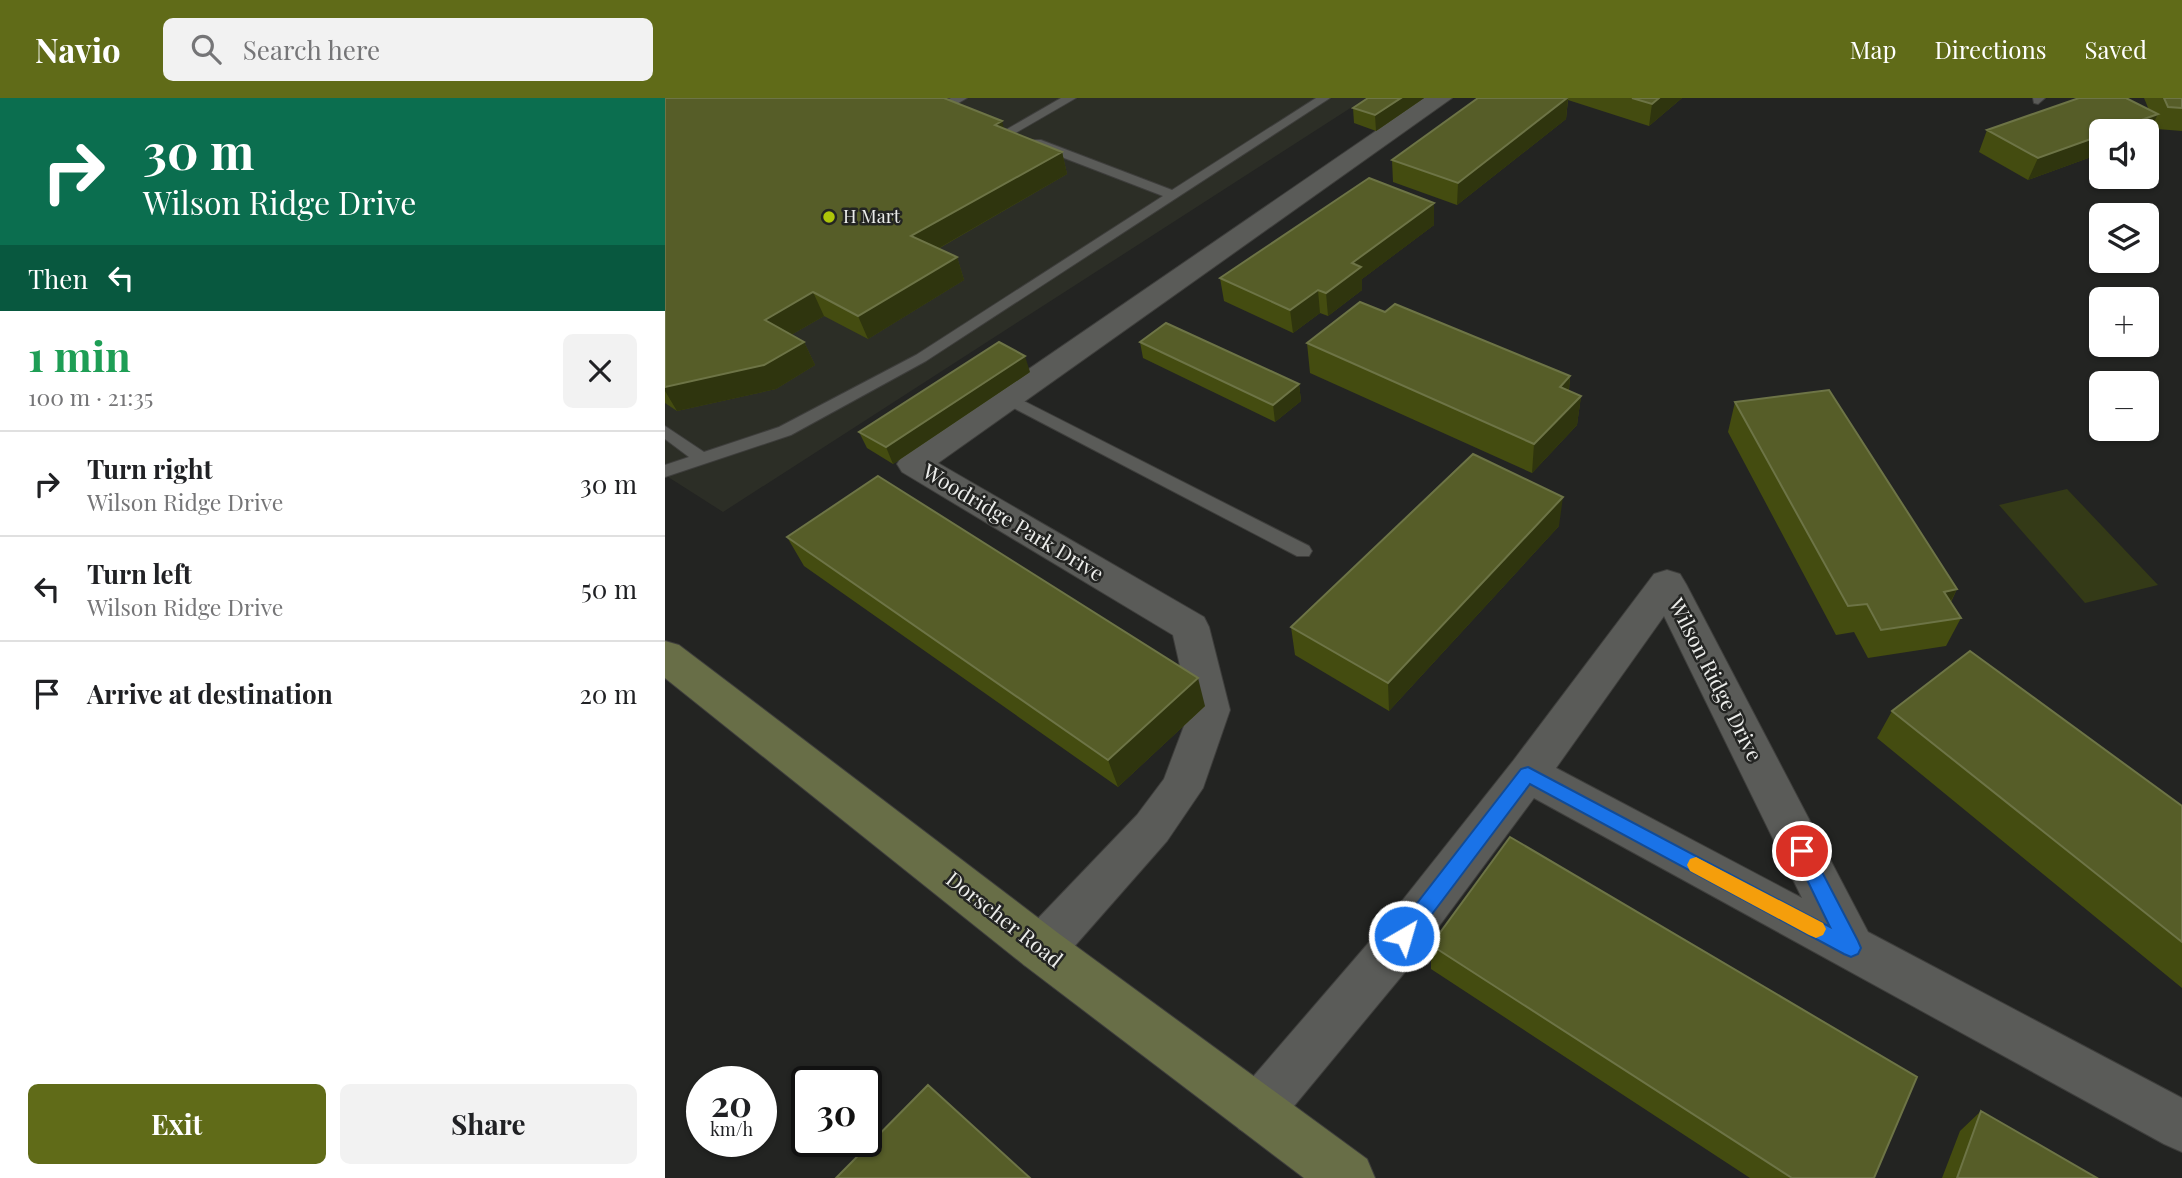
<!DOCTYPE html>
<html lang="en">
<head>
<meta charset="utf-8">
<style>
  :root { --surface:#fff; --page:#f2f2f2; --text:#202124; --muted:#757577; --line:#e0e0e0; --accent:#606b18 }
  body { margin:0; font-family:"Playfair Display",serif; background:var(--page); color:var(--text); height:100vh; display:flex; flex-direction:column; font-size:26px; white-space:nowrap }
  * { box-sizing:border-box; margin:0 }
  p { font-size:23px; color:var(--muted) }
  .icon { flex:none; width:38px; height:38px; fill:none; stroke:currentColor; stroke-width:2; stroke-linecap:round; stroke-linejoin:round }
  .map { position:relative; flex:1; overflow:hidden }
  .sheet { display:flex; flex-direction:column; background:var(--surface); width:665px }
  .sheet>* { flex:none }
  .hud { background:#0b6e4f; color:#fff; overflow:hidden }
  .controls { position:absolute; left:1424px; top:21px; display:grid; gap:14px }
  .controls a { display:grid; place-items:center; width:70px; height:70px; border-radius:10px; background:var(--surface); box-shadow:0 2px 5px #0004; font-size:35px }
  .speed { position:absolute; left:21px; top:968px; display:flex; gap:14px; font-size:35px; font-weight:700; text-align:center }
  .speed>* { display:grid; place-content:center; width:91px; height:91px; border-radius:50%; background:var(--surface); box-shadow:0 2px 5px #0004; line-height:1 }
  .speed small { font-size:18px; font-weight:400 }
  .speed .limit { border:4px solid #111; border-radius:10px; background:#fff; color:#111 }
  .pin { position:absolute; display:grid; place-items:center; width:60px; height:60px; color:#fff; margin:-30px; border:4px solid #fff; border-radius:50%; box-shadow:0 2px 7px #0007 }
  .me { position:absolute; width:77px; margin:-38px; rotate:38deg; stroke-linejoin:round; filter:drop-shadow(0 0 5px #0008) }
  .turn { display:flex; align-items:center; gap:24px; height:147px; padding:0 28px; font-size:32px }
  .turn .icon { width:91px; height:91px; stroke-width:2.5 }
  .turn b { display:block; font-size:49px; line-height:60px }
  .then { display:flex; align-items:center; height:66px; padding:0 28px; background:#0003; gap:14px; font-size:26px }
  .round { display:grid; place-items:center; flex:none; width:74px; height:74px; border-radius:10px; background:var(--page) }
  .headline { display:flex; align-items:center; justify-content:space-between; height:119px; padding:0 28px }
  h1 { font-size:42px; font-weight:700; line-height:52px; color:#1e9e55 }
  .action { display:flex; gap:14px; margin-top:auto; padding:14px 28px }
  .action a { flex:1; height:80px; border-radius:10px; background:var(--accent); color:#fff; font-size:28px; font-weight:700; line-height:80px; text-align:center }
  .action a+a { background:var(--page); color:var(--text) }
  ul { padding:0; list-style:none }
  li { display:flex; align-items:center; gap:21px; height:105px; padding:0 28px; border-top:2px solid var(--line) }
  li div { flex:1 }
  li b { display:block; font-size:26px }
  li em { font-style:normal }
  header { display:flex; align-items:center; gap:42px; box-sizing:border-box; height:98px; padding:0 35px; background:var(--accent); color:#fff }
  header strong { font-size:33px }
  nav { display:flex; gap:38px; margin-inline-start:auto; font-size:24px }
  .search { width:490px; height:63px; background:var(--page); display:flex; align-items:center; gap:18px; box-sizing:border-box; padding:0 24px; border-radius:10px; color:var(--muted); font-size:26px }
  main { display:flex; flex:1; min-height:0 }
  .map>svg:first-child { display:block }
  .built { fill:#2c2e26 }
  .green { fill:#343a17 }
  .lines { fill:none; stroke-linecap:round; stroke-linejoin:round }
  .lane-casing { stroke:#3e3e3c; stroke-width:2 }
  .street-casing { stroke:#3e3e3c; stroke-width:2 }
  .secondary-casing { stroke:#3e3e3c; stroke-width:2 }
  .lane { fill:#5a5b58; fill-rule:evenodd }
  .street { fill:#5a5b58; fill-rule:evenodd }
  .secondary { fill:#686e47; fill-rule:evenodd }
  .wall { fill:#444c10 }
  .shaded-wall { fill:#2f350e }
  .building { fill:#565d28; stroke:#6d7446; stroke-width:2 }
  .route { fill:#1a73e8; stroke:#114b97; stroke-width:2 }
  .slow { fill:#f59e0b }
  .poi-dot { fill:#aec509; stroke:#232422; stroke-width:2.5 }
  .labels { text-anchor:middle; stroke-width:5; stroke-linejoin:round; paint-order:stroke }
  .far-poi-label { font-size:18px; fill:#ecedeb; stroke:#232422; text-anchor:start }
  .street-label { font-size:21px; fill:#ecedeb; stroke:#232422 }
</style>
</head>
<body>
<header>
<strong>Navio</strong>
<div class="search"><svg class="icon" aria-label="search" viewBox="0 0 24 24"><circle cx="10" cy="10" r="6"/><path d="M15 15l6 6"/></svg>Search here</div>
<nav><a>Map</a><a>Directions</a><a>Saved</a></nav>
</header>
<main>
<section class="sheet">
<div class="hud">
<div class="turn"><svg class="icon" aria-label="right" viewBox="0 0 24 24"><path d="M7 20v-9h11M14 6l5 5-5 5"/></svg><div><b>30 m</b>Wilson Ridge Drive</div></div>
<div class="then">Then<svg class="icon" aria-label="left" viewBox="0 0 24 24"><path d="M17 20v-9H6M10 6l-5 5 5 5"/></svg></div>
</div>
<div class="headline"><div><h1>1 min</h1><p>100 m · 21:35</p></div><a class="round"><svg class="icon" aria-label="close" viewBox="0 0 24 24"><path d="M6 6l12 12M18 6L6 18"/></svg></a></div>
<ul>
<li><svg class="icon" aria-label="right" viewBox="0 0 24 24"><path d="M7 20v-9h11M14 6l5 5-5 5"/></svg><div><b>Turn right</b><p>Wilson Ridge Drive</p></div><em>30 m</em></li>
<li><svg class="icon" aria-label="left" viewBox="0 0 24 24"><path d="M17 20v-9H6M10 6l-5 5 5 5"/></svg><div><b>Turn left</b><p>Wilson Ridge Drive</p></div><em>50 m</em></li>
<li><svg class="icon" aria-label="arrive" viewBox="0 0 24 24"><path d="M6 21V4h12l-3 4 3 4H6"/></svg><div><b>Arrive at destination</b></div><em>20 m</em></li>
</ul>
<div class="action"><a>Exit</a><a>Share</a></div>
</section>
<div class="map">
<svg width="1517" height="1080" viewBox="0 0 1517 1080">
  <rect width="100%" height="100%" fill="#232422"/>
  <path class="built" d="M0 0H701L58 414 0 377Z"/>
  <path class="green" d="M1402 391 1493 487 1420 505 1334 407Z"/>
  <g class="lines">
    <defs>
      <path id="lane" d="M286 0H302L285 10H277V4Z
        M396 0H411L347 37 343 38 337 34Z
        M651 0H665L261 263 126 337 0 379V367L24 359 0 341V328L39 354 114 329 251 257 498 98 368 48V42H376L507 92Z
        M1368 0H1380L1373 6 1369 5Z
        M343 295 644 448 647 453 644 458H632L337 304 335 300 337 296Z"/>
      <path id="street" d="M759 0H787L273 365 539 519 544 529 565 612 538 690 502 743 393 867 376 873 359 867 353 851 359 835 472 717 499 681 525 612 508 537 237 374 232 366 237 358Z
        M1002 472 1015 476 1021 486 1203 834 1517 1000V1054L1499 1046 869 700 740 874 610 1031 592 1039 574 1031 566 1013 574 995 706 842 848 663 989 476ZM999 518 1137 800 891 670Z"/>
      <path id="secondary" d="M0 543 14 547 393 835 702 1061 710 1080H639L359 867 0 580Z"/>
    </defs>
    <use href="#lane" class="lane-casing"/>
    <use href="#street" class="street-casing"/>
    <use href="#secondary" class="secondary-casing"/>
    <use href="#lane" class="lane"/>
    <use href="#street" class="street"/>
    <use href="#secondary" class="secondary"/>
  </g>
  <path class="wall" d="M0 0 339 30 397 54 402 76 273 151 292 159 299 182 203 241 159 218 126 237 139 244 150 267 111 291 12 313 0 305Z
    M759 0 711 33 689 25 688 10Z
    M813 0H1017L984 28 903 2 901 21 792 107 728 84 727 62Z
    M1479 0H1517V33L1492 31 1489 24 1482 38V33H1437V55L1363 82 1314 54 1322 32 1484 12Z
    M769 105V127L697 181V192L663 218 655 215 628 235 559 203 555 180Z
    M720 214 905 278 904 293 916 298 912 327 867 375 645 275 642 245Z
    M475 244 634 286 636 303 610 324 478 260Z
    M365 274 228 366 202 350 194 334Z
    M1070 304 1292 491 1286 504 1296 520 1281 548 1203 560 1189 534 1171 537 1063 334Z
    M894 428 724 613 630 557 626 529Z
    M122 439 540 608 453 689 139 468Z
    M1227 613 1517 708V890L1212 640Z
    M766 847 1209 1080H1085L766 871Z
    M1316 1013 1432 1080H1277L1295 1033Z"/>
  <path class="shaded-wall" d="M736 0H759L711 33 710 17Z
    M902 0H903L901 21 792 107 793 85Z
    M994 0H1017L984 28 987 6Z
    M1493 16 1482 38V33H1446Z
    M337 23 343 45 330 27Z
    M1437 37V55L1363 82 1373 60Z
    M397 54 402 76 255 161 246 138Z
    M769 105V127L697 181V192L663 218 661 195 687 165Z
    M292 159 299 182 203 241 193 218Z
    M653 192 655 215 628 235 625 212Z
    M148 194 159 218 112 245 100 222Z
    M139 244 150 267 111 291 12 313 0 293V289Z
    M360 258 365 274 228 366 221 349Z
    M905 278 902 308 895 289Z
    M634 286 636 303 610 324 608 307Z
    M916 298 912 327 867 375 869 346Z
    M898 399 894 428 724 613 723 585Z
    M1292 491 1277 520 1279 494Z
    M533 580 540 608 453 689 443 662Z"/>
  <path class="building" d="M0 0H279L337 23 330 27 397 54 246 138 292 159 193 218 148 194 100 222 139 244 99 267 0 289Z
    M703 0H736L710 17 688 10Z
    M813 0H902L793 85 727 62Z
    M967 0H994L987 6Z
    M1414 0H1461L1493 16 1446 33H1437V37L1373 60 1322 32Z
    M1499 0H1517V10L1503 9Z
    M704 80 769 105 687 165 696 169 661 195 653 192 625 212 555 180Z
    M695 204 720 214 730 206 905 278 895 289 916 298 869 346 642 245Z
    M501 225 634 286 608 307 475 244Z
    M334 244 360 258 221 349 194 334Z
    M1164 292 1292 491 1279 494 1296 520 1216 532 1202 506 1183 508 1070 304Z
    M808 356 898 399 723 585 626 529Z
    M213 378 533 580 443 662 122 439Z
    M1305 553 1517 708V844L1227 613Z
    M845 739 1252 979 1209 1080H1127L766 847Z
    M263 987 365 1080H171Z
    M1316 1013 1432 1080H1292Z"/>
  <path class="route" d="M863 669 1165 829 1128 753 1130 747 1137 745 1143 747 1193 843 1196 850 1193 856 1186 859 1179 856 865 686 746 844 739 846 732 844 729 838 732 831 856 671Z"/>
  <path class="slow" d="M1031 759 1158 825 1161 831 1158 837 1151 840 1144 837 1025 773 1022 767 1025 761Z"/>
  <circle class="poi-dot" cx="164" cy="119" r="7"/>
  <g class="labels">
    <g class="far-poi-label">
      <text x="178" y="125">H Mart</text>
    </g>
    <g class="street-label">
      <text transform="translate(348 425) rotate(31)" y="7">Woodridge Park Drive</text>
      <text transform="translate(1050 582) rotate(63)" y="7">Wilson Ridge Drive</text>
      <text transform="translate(339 822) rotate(38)" y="7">Dorscher Road</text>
    </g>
  </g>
</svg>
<div class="controls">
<a><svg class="icon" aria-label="sound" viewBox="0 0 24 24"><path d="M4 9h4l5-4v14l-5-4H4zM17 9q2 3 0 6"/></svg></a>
<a><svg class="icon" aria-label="layers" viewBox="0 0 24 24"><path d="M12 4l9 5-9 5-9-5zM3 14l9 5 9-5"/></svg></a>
<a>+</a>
<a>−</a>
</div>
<div class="speed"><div>20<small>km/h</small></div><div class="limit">30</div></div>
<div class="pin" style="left:1137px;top:753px;background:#d93025"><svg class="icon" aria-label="arrive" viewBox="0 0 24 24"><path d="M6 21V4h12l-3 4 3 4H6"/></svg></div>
<svg class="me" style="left:739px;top:838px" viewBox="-20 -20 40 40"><circle r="17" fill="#1a73e8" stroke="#fff" stroke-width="3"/><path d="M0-11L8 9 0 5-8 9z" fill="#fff"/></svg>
</div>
</main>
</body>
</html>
